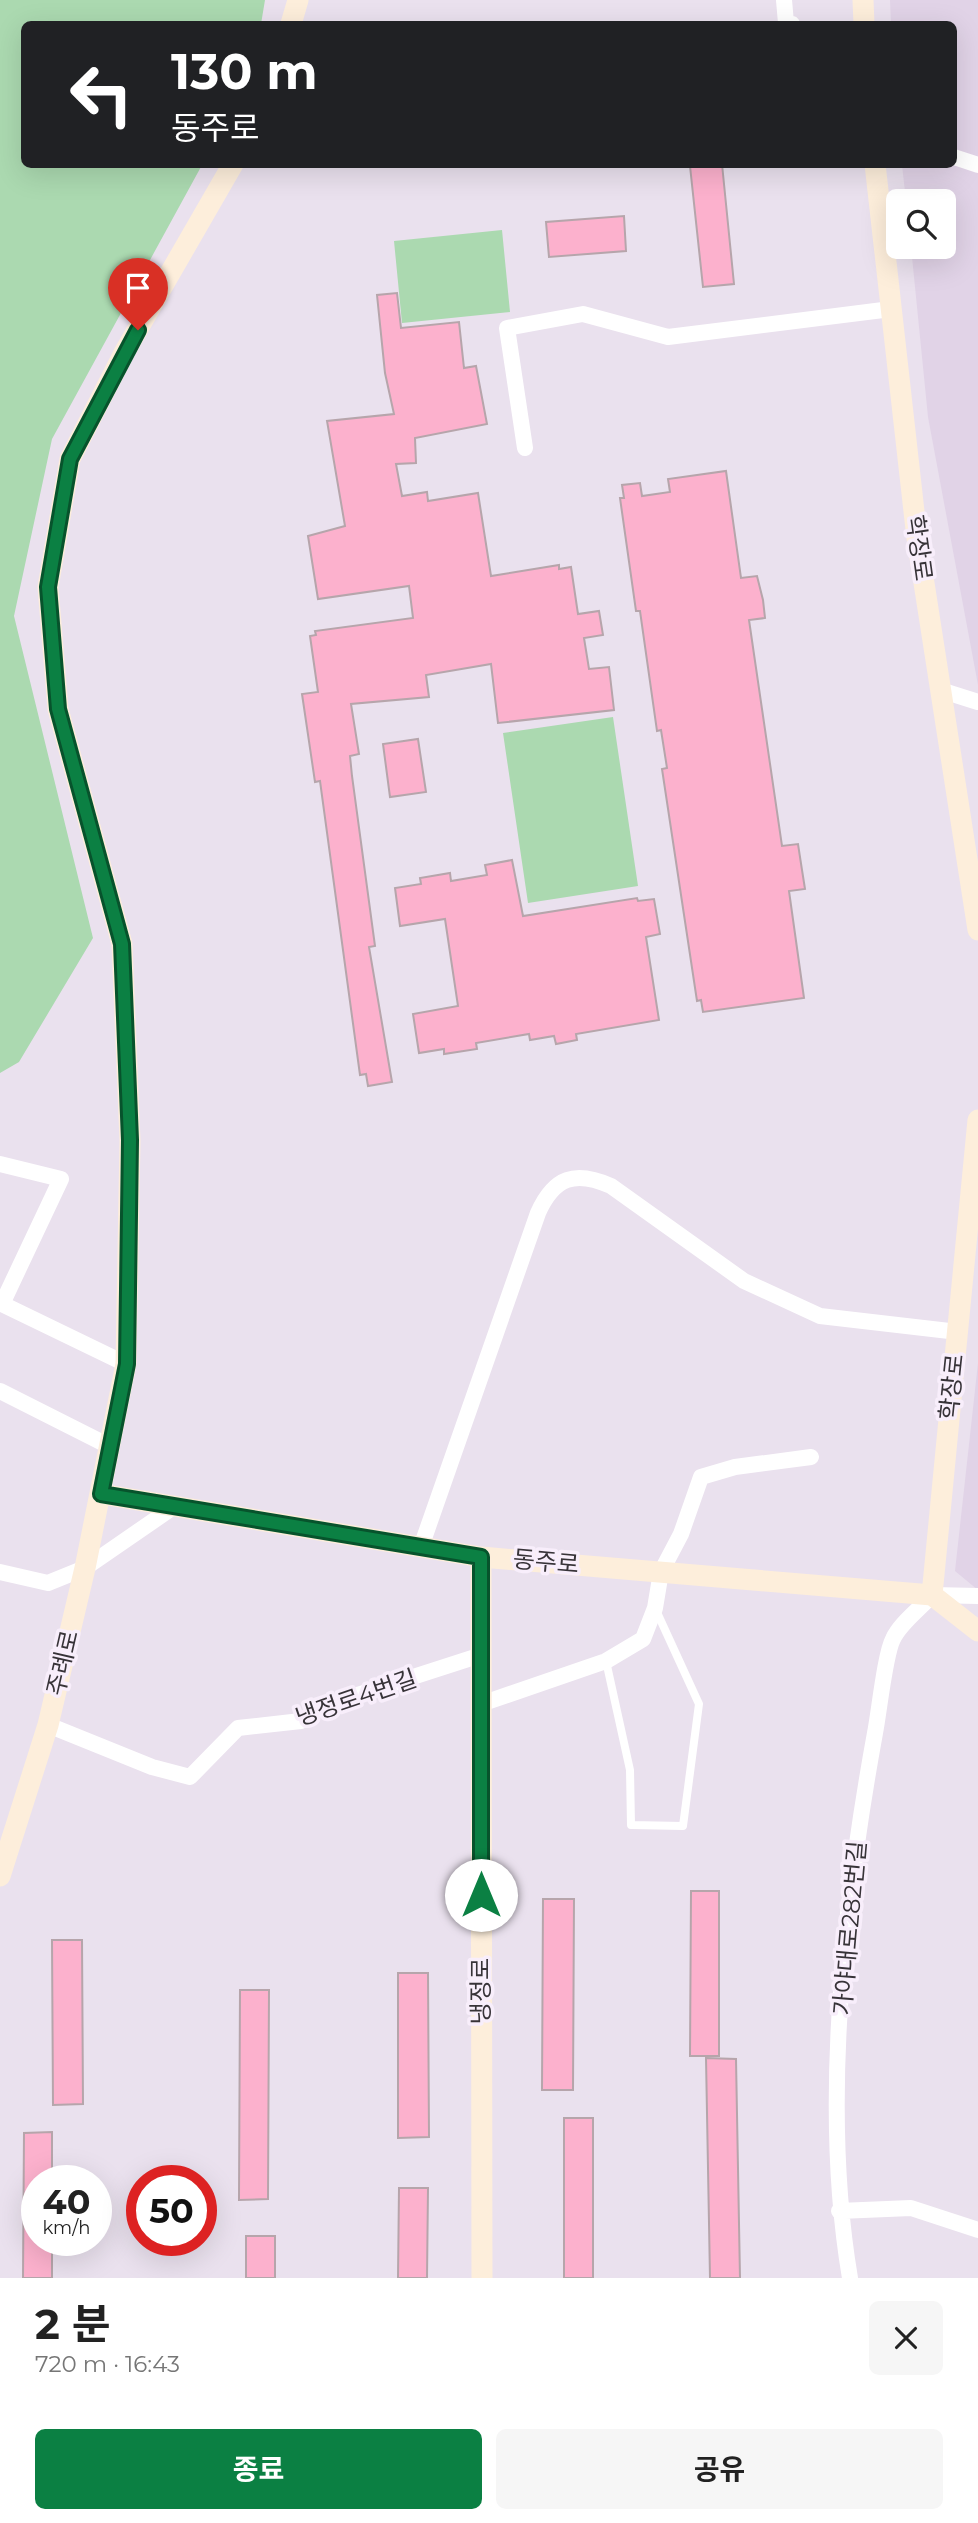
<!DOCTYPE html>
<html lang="ko">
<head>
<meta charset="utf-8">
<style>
  :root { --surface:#fff; --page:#f6f6f6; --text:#222; --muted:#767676; --accent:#0b8043 }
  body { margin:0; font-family:Montserrat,"Noto Sans KR",sans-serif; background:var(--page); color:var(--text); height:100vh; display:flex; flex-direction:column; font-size:26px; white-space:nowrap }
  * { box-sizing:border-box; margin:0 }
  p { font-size:23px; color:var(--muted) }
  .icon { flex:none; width:38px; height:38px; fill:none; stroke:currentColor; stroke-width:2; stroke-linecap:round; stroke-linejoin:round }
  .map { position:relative; height:2278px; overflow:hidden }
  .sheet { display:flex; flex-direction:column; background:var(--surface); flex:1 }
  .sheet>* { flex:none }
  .top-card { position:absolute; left:21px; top:21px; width:936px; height:147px; border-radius:10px; box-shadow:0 7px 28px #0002; background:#202124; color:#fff; overflow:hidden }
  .fabs { position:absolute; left:886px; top:189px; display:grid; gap:14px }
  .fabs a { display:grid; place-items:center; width:70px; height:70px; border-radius:10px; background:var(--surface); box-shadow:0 7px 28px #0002; font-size:35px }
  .speed { position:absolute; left:21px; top:2165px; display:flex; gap:14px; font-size:35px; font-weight:700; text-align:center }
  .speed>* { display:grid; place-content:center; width:91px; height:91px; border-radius:50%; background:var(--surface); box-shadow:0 7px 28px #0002; line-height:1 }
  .speed small { font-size:18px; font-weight:400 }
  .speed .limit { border:10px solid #d22; background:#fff; color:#111 }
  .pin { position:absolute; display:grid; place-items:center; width:60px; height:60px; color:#fff; margin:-72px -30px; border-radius:50% 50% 50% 0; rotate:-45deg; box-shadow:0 0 7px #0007 }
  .pin .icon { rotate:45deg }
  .me { position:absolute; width:77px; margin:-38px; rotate:0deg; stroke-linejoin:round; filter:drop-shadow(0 0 5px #0008) }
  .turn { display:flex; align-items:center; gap:24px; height:147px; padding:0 35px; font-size:32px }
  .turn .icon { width:91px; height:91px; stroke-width:2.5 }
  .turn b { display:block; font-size:49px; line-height:60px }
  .round { display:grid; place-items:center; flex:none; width:74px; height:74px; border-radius:10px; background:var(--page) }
  .head { display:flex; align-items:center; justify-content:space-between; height:119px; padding:0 35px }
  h1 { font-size:42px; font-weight:700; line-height:52px }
  .button { display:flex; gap:14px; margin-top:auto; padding:14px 35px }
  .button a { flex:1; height:80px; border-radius:10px; background:var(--accent); color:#fff; font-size:28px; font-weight:700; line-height:80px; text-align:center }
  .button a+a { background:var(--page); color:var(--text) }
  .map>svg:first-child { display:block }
  .built { fill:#e1d3e7 }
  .green { fill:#abd9b0 }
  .building { fill:#fcb1cd; stroke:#b6a5ab; stroke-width:2 }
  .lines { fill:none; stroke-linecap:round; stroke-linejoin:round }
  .lane { stroke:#fff; stroke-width:8 }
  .street { stroke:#fff; stroke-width:16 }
  .secondary { stroke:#fdeedb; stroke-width:21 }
  .route-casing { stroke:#07532c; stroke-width:18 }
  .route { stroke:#0b8043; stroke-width:12 }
  .labels { text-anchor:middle; stroke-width:7; stroke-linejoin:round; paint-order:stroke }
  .street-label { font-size:24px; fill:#373338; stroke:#f8eefb }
</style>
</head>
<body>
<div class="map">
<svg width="978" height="2278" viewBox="0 0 978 2278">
  <rect width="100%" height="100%" fill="#eae1ee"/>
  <path class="built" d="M890 0H978V685L928 417 911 247H943V201H906L902 165 954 164V24H891Z
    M978 1363V1590L955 1571Z"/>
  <path class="green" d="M0 0H265L261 24H24V164L202 165 52 439 14 616 93 938 19 1062 0 1073Z
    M502 230 510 312 402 323 394 241Z
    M613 717 638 886 528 903 503 733Z"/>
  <path class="building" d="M722 164 734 284 703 287 690 166Z
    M624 216 626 251 549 257 546 222Z
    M397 293 401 328 459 322 464 368 476 366 487 424 415 438 416 463 396 464 402 496 427 492 428 501 478 493 491 576 559 565V569L571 567 578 614 599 611 603 635 584 638 589 669 609 667 614 710 498 723 491 664 426 675 429 697 351 704 359 754 350 756 352 776 375 946 369 947 392 1082 368 1086 366 1074 360 1075 320 781 315 782 302 694 318 692 310 636 316 635 315 631 413 618 409 586 318 599 308 536 345 526 327 421 394 414 385 373 377 295Z
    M726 471 741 578 757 576 763 600 765 618 749 620 782 846 798 844 802 870 805 889 789 891 804 998 703 1012 701 1000 697 1001 662 769 667 768 661 730 657 731 640 611H636L620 498H624L622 485 640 483 642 496 670 492 668 479Z
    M418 739 426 792 390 797 383 744Z
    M512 860 523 916 637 898 638 901 654 899 660 934 646 937 659 1020 576 1034 577 1040 556 1044 554 1036 530 1040 529 1034 476 1043 477 1049 444 1054V1049L419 1053 413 1014 458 1006 445 919 400 926 395 888 421 884 420 878 450 873 451 881 487 875 485 865Z
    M691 1891H719V2056H690Z
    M543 1899H574L573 2090H542Z
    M52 1940H82L83 2104 53 2105Z
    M398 1973H428L429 2137 398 2138Z
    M240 1990H269L268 2199 239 2200Z
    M706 2058 736 2059 740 2278H710Z
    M564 2118H593V2278H564Z
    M52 2132V2180H37V2240H52V2278H23L24 2133Z
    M399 2188H428L427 2278H398Z
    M246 2236H275V2278H246Z"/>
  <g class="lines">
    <path class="lane" d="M606 1661 630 1770 631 1825 683 1826 699 1704 655 1608"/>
    <path class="street" d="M784 0 786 23 792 24
      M954 157 978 165
      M525 448 507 328 583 314 668 337 891 309
      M940 690 978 702
      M0 1164 61 1179 2 1304
      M0 1303 126 1364
      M0 1391 111 1447
      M421 1547 538 1213C554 1177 575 1170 611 1186L744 1281 820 1316 958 1332
      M0 1572 48 1583 85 1568 172 1508
      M481 1704 606 1661 643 1639 655 1608 661 1572 681 1534 701 1477 735 1467 811 1457
      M48 1725 152 1767 190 1777 238 1728 301 1721 323 1706 481 1655
      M839 2211 911 2208 978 2230
      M850 2278C821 2107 844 1903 875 1733 879 1713 885 1654 893 1639 900 1623 921 1608 932 1595L978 1596"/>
    <path class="secondary" d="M863 0 864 24
      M291 24 298 0
      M875 164 917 538 978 930
      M978 1120 932 1595 978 1631
      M101 1494 481 1557 932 1595
      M481 1557 482 2278
      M0 1876 48 1725 85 1568 126 1364 130 1141 122 944 58 709 48 587 70 459 124 353 233 164"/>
  </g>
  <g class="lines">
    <defs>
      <path id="route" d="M138 330 70 459 48 587 58 709 122 944 130 1140 127 1364 101 1494 481 1557V1895"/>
    </defs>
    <use href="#route" class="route-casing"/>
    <use href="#route" class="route"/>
  </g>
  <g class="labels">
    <g class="street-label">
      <text transform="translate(919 548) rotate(82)" y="8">학장로</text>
      <text transform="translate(952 1387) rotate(-84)" y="8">학장로</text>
      <text transform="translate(546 1562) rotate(5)" y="8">동주로</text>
      <text transform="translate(63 1663) rotate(-77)" y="8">주례로</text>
      <text transform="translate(356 1698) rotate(-19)" y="8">냉정로4번길</text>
      <text transform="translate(850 1928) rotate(-85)" y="8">가야대로282번길</text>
      <text transform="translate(481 1991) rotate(-90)" y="8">냉정로</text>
    </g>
  </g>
</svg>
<div class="fabs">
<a><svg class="icon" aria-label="search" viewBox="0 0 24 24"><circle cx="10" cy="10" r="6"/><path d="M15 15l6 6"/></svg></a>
</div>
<div class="speed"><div>40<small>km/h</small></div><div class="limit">50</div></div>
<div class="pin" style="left:138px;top:330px;background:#d93025"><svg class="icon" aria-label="arrive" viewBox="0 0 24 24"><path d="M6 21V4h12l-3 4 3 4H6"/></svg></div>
<svg class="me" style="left:481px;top:1895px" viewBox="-20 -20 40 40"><circle r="19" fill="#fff"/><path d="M0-13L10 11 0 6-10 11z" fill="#0b8043"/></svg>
<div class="top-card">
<div class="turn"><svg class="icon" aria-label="left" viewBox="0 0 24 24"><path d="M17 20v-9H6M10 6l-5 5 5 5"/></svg><div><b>130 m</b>동주로</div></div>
</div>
</div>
<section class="sheet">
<div class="head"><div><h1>2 분</h1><p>720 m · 16:43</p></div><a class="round"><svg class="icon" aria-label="close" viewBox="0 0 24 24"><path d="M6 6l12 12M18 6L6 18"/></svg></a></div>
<div class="button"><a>종료</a><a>공유</a></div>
</section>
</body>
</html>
